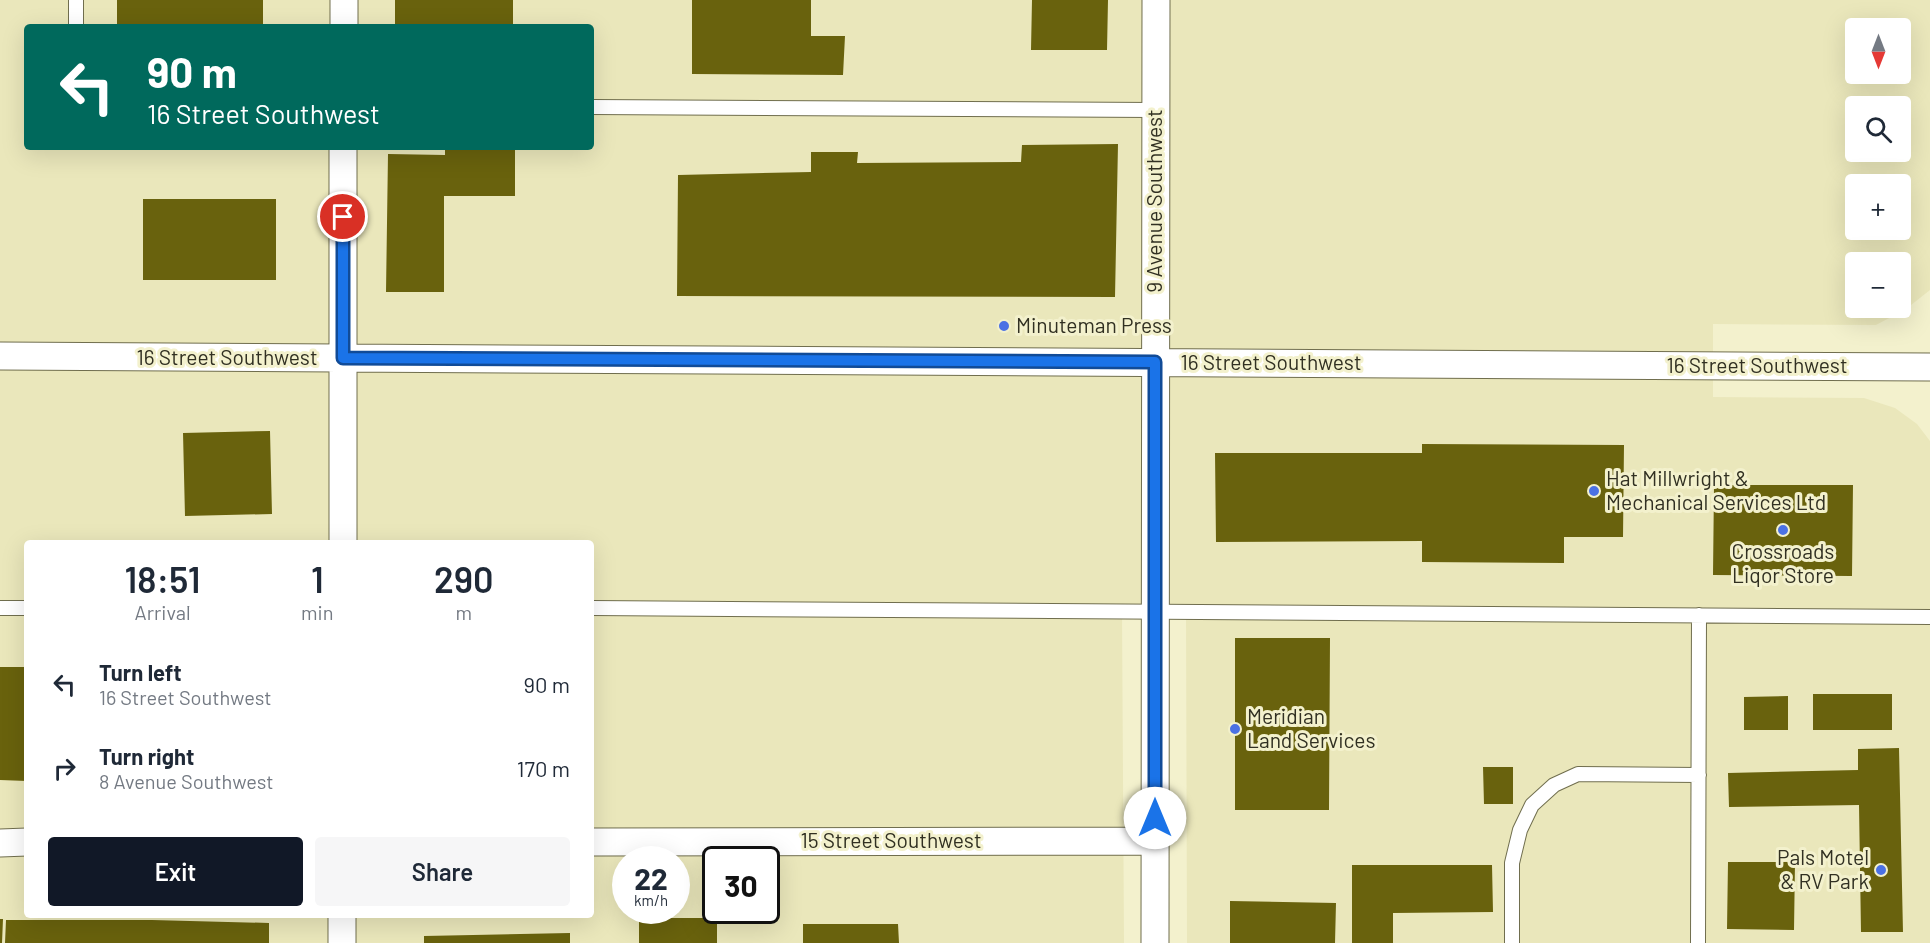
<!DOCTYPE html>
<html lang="en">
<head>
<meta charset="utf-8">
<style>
  :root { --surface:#fff; --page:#f6f6f7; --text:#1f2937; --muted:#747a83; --accent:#111827 }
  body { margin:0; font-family:Barlow,sans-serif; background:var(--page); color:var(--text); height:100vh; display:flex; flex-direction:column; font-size:22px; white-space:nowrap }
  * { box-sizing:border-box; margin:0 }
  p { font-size:20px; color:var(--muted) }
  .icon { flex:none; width:33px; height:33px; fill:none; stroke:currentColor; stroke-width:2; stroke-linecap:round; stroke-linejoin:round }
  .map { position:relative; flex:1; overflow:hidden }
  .side { position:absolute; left:24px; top:540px; width:570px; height:378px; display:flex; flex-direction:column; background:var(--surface); border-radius:6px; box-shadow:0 6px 24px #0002 }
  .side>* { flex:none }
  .top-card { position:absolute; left:24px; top:24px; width:570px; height:126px; border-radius:6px; box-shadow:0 6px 24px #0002; background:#00695c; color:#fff; overflow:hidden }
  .needle { width:39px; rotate:180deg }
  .tools { position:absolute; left:1845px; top:18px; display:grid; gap:12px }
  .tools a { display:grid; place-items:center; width:66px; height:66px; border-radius:6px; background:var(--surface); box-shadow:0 6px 24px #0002; font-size:30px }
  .speed { position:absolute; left:612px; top:846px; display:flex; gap:12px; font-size:30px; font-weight:700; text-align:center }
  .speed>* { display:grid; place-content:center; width:78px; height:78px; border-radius:50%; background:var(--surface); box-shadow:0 6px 24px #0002; line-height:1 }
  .speed small { font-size:15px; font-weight:400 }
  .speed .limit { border:3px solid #111; border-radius:9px; background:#fff; color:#111 }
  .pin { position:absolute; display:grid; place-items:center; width:51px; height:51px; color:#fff; margin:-26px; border:3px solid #fff; border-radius:50%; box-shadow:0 2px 6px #0007 }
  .me { position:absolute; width:66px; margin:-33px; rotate:0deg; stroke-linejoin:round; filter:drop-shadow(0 0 4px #0008) }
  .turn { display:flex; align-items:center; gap:21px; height:126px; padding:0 24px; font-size:27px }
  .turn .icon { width:78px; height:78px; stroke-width:2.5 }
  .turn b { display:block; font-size:42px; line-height:51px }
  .eta { display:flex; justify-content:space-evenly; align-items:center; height:102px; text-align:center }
  .eta b { font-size:36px; font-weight:600; line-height:42px }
  .primary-button { display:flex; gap:12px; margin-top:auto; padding:12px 24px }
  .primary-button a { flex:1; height:69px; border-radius:6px; background:var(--accent); color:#fff; font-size:24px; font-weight:600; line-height:69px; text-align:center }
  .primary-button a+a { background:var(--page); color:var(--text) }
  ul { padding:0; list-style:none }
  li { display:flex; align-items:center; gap:18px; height:84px; padding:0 24px }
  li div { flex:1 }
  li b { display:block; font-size:22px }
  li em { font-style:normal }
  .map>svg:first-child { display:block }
  .built { fill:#eae7bb; fill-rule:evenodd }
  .building { fill:#69620d }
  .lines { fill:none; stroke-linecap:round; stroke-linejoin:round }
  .lane-casing { stroke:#706e4e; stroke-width:16 }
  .street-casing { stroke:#706e4e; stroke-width:29 }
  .lane { stroke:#fff; stroke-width:14 }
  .street { stroke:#fff; stroke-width:27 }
  .route-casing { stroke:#114b97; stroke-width:15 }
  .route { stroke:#1a73e8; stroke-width:10 }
  .poi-dot { fill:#4b71e4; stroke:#f3f1cd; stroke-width:2 }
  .labels { text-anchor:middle; stroke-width:6; stroke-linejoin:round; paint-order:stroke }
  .street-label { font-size:21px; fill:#313022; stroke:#f3f1cd }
  .poi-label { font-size:21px; fill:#313022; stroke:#f3f1cd; text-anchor:start }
</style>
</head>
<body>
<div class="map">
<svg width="1930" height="943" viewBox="0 0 1930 943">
  <rect width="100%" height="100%" fill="#f3f1cd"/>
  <path class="built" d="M0 0H1930V290L1906 309 1876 325 1713 324V397L1864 398 1895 408 1917 424 1930 441V943H1187L1186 612H1122L1124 943H0ZM27 27H591V147H27ZM1856 28H1900V74H1856ZM1856 106H1900V152H1856ZM1856 184H1900V230H1856ZM1856 262H1900V308H1856ZM27 543H591V915H27ZM626 860H676V910H626ZM716 860H766V910H716Z"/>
  <path class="building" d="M117 0H263V27H117Z
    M395 0H513V27H395Z
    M692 0H811V36H845L843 75 692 74Z
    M1032 0H1108L1107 50H1031Z
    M1118 144 1115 297 677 296 678 175 811 172V152H858L857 163 1021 162 1022 145Z
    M445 147H515V196H444V292H386L388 154 445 155Z
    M143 199H276V280H143Z
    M270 431 272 514 185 516 183 433Z
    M1422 444 1624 445 1623 537H1564V563L1422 562V541L1216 542 1215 453H1422Z
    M1714 485H1853L1852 576 1713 575Z
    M1235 638H1330L1329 810H1235Z
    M0 667H27V781L0 780Z
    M1813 694H1892V730H1813Z
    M1788 696V730H1744V697Z
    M1899 748 1903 932H1861L1859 805 1729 807 1728 773 1858 770V749Z
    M1483 767H1513V804H1484Z
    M1728 862H1795L1794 930 1727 929Z
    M1352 865H1492L1493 912 1393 913V943H1352Z
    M1230 901 1336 903 1335 943H1230Z
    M639 918H717V943H639Z
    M0 919H3L2 943H0Z
    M6 920H152L269 923V943H5Z
    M803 924H898L899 943H803Z
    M570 933V943H424V936Z"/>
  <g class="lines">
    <defs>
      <path id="lane" d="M76 27V0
        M591 107 1155 110
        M0 608H27
        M591 608 1930 617
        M1512 943V863L1520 830 1532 805 1554 785 1578 774 1699 775
        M1698 943 1699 615"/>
      <path id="street" d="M344 27V0
        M0 356 1930 367
        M343 543V147
        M591 842 1155 841
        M0 843 27 842
        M342 943V915
        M1155 943 1156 0"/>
    </defs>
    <use href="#lane" class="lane-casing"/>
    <use href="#street" class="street-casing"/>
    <use href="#lane" class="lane"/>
    <use href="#street" class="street"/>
  </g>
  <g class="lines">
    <defs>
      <path id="route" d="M343 217V358L1155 362V818"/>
    </defs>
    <use href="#route" class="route-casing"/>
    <use href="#route" class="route"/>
  </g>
  <g class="poi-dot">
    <circle cx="1004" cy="326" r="6"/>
    <circle cx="1594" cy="491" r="6"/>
    <circle cx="1783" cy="530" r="6"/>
    <circle cx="1235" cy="729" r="6"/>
    <circle cx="1881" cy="870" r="6"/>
  </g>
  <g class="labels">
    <g class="street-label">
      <text transform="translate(1155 201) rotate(-90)" y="7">9 Avenue Southwest</text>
      <text x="227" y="365">16 Street Southwest</text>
      <text x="1271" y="370">16 Street Southwest</text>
      <text x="1757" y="373">16 Street Southwest</text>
      <text x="891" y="848">15 Street Southwest</text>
    </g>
    <g class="poi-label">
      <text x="1016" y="333">Minuteman Press</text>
      <text x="1606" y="486">Hat Millwright &amp;<tspan x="1606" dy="24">Mechanical Services Ltd</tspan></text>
      <text x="1783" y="559" text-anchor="middle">Crossroads<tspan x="1783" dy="24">Liqor Store</tspan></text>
      <text x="1247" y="724">Meridian<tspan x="1247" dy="24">Land Services</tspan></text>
      <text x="1869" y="865" text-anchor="end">Pals Motel<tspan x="1869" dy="24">&amp; RV Park</tspan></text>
    </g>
  </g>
</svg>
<div class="tools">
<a><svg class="needle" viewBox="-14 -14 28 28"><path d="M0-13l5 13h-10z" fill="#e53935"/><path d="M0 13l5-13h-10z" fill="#747a83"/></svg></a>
<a><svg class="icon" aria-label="search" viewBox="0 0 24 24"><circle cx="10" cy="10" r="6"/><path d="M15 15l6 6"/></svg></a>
<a>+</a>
<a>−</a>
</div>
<div class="speed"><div>22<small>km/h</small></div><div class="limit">30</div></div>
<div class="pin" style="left:343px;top:217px;background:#d93025"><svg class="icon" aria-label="arrive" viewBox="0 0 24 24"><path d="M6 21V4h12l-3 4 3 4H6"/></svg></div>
<svg class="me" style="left:1155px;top:818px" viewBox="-20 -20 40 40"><circle r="19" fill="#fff"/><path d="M0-13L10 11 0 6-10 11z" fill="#1a73e8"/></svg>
<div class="top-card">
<div class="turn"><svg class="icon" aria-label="left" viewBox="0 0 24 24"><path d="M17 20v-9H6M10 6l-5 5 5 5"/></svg><div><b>90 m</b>16 Street Southwest</div></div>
</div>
<section class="side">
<div class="eta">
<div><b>18:51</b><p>Arrival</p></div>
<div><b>1</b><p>min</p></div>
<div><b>290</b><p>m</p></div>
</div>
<ul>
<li><svg class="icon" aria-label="left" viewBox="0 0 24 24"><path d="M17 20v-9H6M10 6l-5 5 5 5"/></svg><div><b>Turn left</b><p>16 Street Southwest</p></div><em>90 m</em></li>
<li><svg class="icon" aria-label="right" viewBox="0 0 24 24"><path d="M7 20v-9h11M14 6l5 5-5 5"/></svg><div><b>Turn right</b><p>8 Avenue Southwest</p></div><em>170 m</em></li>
</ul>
<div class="primary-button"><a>Exit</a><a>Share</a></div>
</section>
</div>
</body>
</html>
